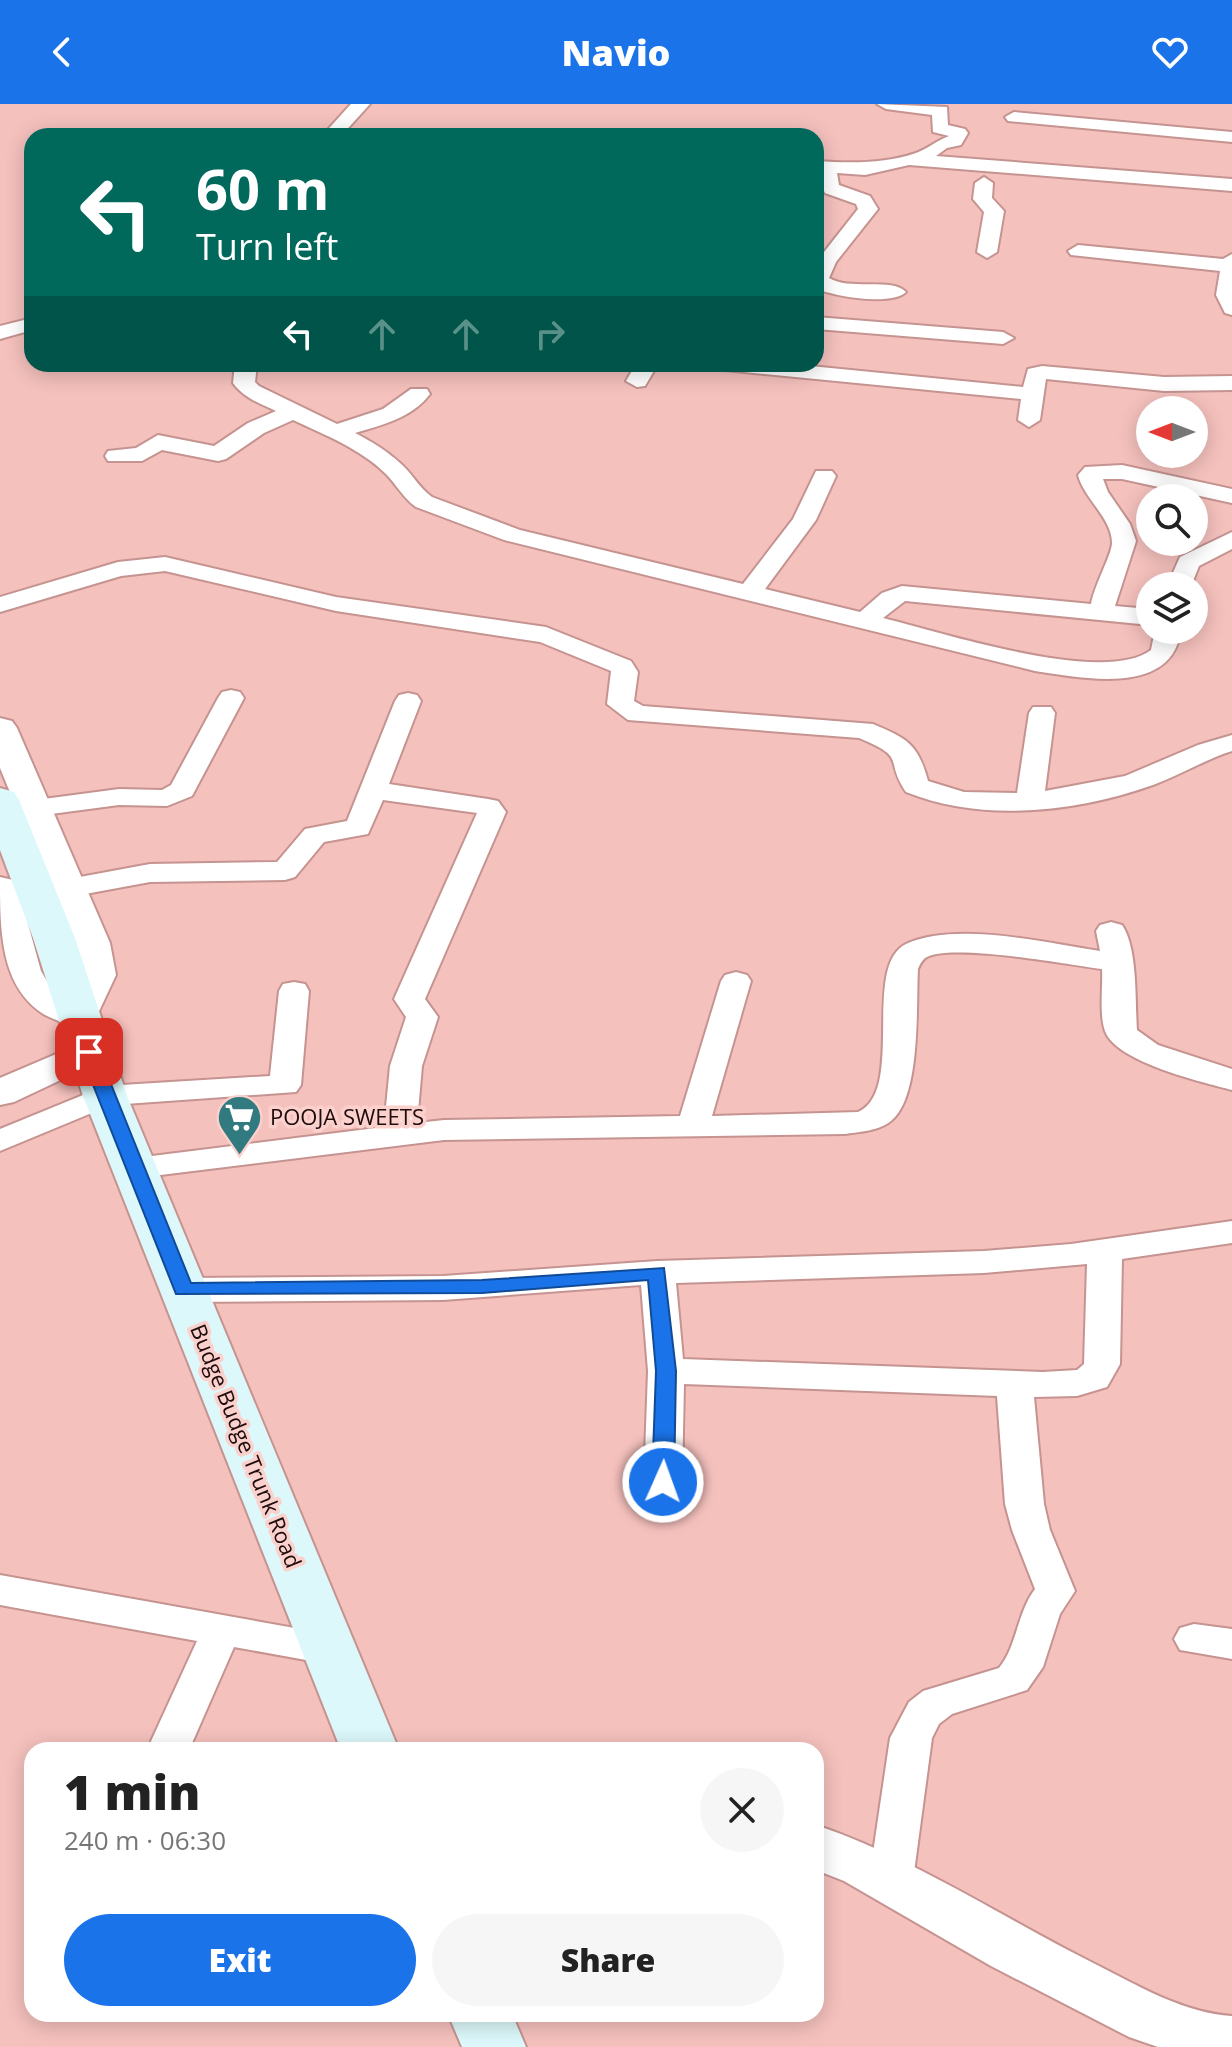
<!DOCTYPE html>
<html lang="en">
<head>
<meta charset="utf-8">
<style>
  :root { --surface:#fff; --page:#f6f6f6; --text:#222; --muted:#767676; --accent:#1a73e8 }
  body { margin:0; font-family:"Open Sans",sans-serif; background:var(--page); color:var(--text); height:100vh; display:flex; flex-direction:column; font-size:30px; white-space:nowrap }
  * { box-sizing:border-box; margin:0 }
  p { font-size:26px; color:var(--muted) }
  .icon { flex:none; width:44px; height:44px; fill:none; stroke:currentColor; stroke-width:2; stroke-linecap:round; stroke-linejoin:round }
  .map { position:relative; flex:1; overflow:hidden }
  .drawer { position:absolute; left:24px; top:1638px; width:800px; height:280px; display:flex; flex-direction:column; background:var(--surface); border-radius:24px; box-shadow:0 4px 20px #0003 }
  .drawer>* { flex:none }
  .banner { position:absolute; left:24px; top:24px; width:800px; height:244px; border-radius:24px; box-shadow:0 4px 20px #0003; background:#00695c; color:#fff; overflow:hidden }
  .needle { width:52px; rotate:270deg }
  .buttons { position:absolute; left:1136px; top:292px; display:grid; gap:16px }
  .buttons a { display:grid; place-items:center; width:72px; height:72px; border-radius:50%; background:var(--surface); box-shadow:0 4px 20px #0003; font-size:40px }
  .pin { position:absolute; display:grid; place-items:center; width:68px; height:68px; color:#fff; margin:-34px; border-radius:16px; box-shadow:0 4px 12px #0006 }
  .me { position:absolute; width:88px; margin:-44px; rotate:2deg; stroke-linejoin:round; filter:drop-shadow(0 0 6px #0008) }
  .turn { display:flex; align-items:center; gap:28px; height:168px; padding:0 40px; font-size:36px }
  .turn .icon { width:104px; height:104px; stroke-width:2.5 }
  .turn b { display:block; font-size:56px; line-height:68px }
  .lanes { display:flex; align-items:center; height:76px; padding:0 40px; background:#0003; justify-content:center; gap:40px; direction:ltr }
  .lanes .off { opacity:.35 }
  .round { display:grid; place-items:center; flex:none; width:84px; height:84px; border-radius:42px; background:var(--page) }
  .headline { display:flex; align-items:center; justify-content:space-between; height:136px; padding:0 40px }
  h1 { font-size:48px; font-weight:800; line-height:60px }
  .cta { display:flex; gap:16px; margin-top:auto; padding:16px 40px }
  .cta a { flex:1; height:92px; border-radius:48px; background:var(--accent); color:#fff; font-size:32px; font-weight:800; line-height:92px; text-align:center }
  .cta a+a { background:var(--page); color:var(--text) }
  header { display:flex; justify-content:space-between; align-items:center; height:104px; padding:0 40px; background:var(--accent); color:#fff; font-size:36px; font-weight:800 }
  .map>svg:first-child { display:block }
  .lines { fill:none; stroke-linecap:round; stroke-linejoin:round }
  .minor-casing { stroke:#c59390; stroke-width:4 }
  .tertiary-casing { stroke:#c59390; stroke-width:4 }
  .secondary-casing { stroke:#c59390; stroke-width:4 }
  .minor { fill:#fff; fill-rule:evenodd }
  .tertiary { fill:#fff; fill-rule:evenodd }
  .secondary { fill:#dcf8fa; fill-rule:evenodd }
  .route { fill:#1a73e8; stroke:#114b97; stroke-width:2 }
  .labels { text-anchor:middle; stroke-width:7; stroke-linejoin:round; paint-order:stroke }
  .poi-label { font-size:22px; fill:#1d0c0b; stroke:#fbd1ce; text-anchor:start }
  .street-label { font-size:22px; fill:#1d0c0b; stroke:#fbd1ce }
</style>
</head>
<body>
<header><svg class="icon" aria-label="back" viewBox="0 0 24 24"><path d="M15 5l-7 7 7 7"/></svg>Navio<svg class="icon" aria-label="heart" viewBox="0 0 24 24"><path d="M12 20l-8-8c-3-5 5-10 8-4 3-6 11-1 8 4z"/></svg></header>
<div class="map">
<svg width="1232" height="1943" viewBox="0 0 1232 1943">
  <rect width="100%" height="100%" fill="#f5c1bd"/>
  <g class="lines">
    <defs>
      <path id="minor" d="M351 0H370L341 32H322Z
        M877 0 947 3 948 21 965 25 968 29 961 41 947 44 936 52 1232 75V87L909 61 865 71 837 69 839 81 870 92 878 105 836 158 829 174C851 187 892 173 906 188 893 202 833 193 816 184L817 157 858 105 856 100 825 89 816 69V57C849 59 885 60 916 49 927 45 938 36 949 32L933 28 932 11 886 5Z
        M1014 8 1232 28V38L1008 17 1005 13Z
        M984 73 993 79 992 94 1004 107 997 148 987 154 977 148 984 108 973 95 975 79Z
        M1078 141 1223 155 1232 150V211L1225 209 1216 191 1220 167 1071 151 1068 147Z
        M816 213 1003 228 1014 234 1003 240 816 225Z
        M32 214V226L0 235V222Z
        M235 260H257L255 278 259 282 337 320 383 305 411 285H427L430 290C412 314 382 321 355 329 371 337 387 347 400 359 412 369 419 384 432 393L520 426 743 480 793 415 816 367H832L836 372 816 416 765 485 860 508 882 489 902 482 1091 500C1094 482 1112 450 1112 439 1112 414 1084 395 1078 371L1085 363 1122 361 1232 385V399L1122 375H1103L1108 388 1130 420 1136 437 1115 502 1150 505V521L905 497 883 514C941 528 1104 582 1151 546L1155 526H1181C1172 593 1083 574 1035 567L504 436 416 403C403 394 397 381 386 370 361 345 325 331 293 316L264 329 226 355 218 357 162 346 142 357H108L105 352 108 347 136 344 158 331 214 342 248 319 276 307C259 299 244 294 233 279Z
        M636 260H658L645 282 637 283 626 277Z
        M713 260H790L1023 283 1028 265 1042 262 1164 273 1232 272V286L1164 287 1046 275 1040 316 1029 323 1018 316 1021 295 724 266Z
        M1232 428V445L1199 462 1191 482H1167L1180 453Z
        M165 453 336 493 546 523 631 557 638 568 634 597 643 602 873 620C908 635 918 640 928 677L964 688 1017 689 1029 609 1033 603H1051L1055 609 1045 687 1125 672 1198 641 1232 631V647C1204 656 1180 671 1153 681 1077 708 982 719 906 688 883 654 909 655 859 634L628 616 607 600 611 567 540 538 336 507 165 467 121 472 0 508V493L118 458Z
        M231 586 240 588 244 594 192 692 167 702 119 701 36 712 26 710 22 704 26 698 36 696 119 685 162 686 171 681 218 594 222 588Z
        M408 589 417 591 421 597 389 680 488 695 498 697 506 708 425 895 438 913 422 962 417 1019 444 1016 680 1012 721 877 725 871 736 868 747 871 751 877 712 1012 858 1008C906 987 861 862 906 840 956 817 1047 839 1100 847L1096 827 1100 821 1111 818 1122 821C1138 844 1135 898 1137 926L1158 941 1232 965V986C1202 978 1116 958 1105 927 1099 910 1103 883 1102 865 1071 861 948 838 925 854 921 858 920 860 918 865 916 902 921 991 892 1016 880 1027 859 1028 844 1030L444 1036 136 1074 124 1071 119 1064 124 1057 136 1054 384 1023 390 962 406 913 394 895 477 709 383 696 368 730 324 738 295 773 285 776 150 778 69 793 59 790 54 784 59 778 69 775 150 760 277 758 305 725 347 717 395 597 399 591Z
        M294 878 305 880 309 887 301 981 296 988 111 1001 0 1047V1025L105 982 270 972 279 887 283 880Z
        M1232 1117V1139L1122 1155 1120 1260 1107 1283 1077 1292 1034 1293 1044 1400 1050 1426 1075 1487 1060 1510 1043 1563 1027 1586 952 1610 939 1620 932 1634 913 1776 907 1789 891 1794 875 1789 869 1776 890 1634 909 1598 923 1587 999 1564C1017 1542 1017 1509 1035 1485L1012 1426 1005 1400 997 1292 684 1280 682 1378 676 1388 663 1392 650 1388 644 1378 648 1267 641 1181 443 1196 183 1198 171 1194 165 1186 171 1178 183 1174 443 1172 657 1157 984 1147 1071 1140ZM1087 1160 1084 1260 1077 1266 1043 1268 683 1255 676 1179 984 1169Z
        M0 1471 328 1530 342 1534 348 1545 342 1556 328 1560 234 1543 189 1646H147L197 1537 0 1501Z
        M1194 1520 1232 1525V1555L1180 1546 1174 1535 1180 1524Z"/>
      <path id="tertiary" d="M0 614 12 617 17 624 110 839 116 871 93 920C75 925 62 919 45 911 0 883 0 827 0 773L13 776 18 784 41 867 48 879 68 893 78 871 72 839 0 664Z
        M89 936 103 940 109 948 103 956 14 998 0 1001V974Z
        M816 1721C916 1755 1006 1816 1101 1863 1142 1884 1185 1909 1232 1912V1943H1158L1129 1933 991 1862 844 1777 816 1766Z"/>
      <path id="secondary" d="M0 684 14 688 19 696 75 834 127 992 399 1646H341L83 992 33 834 0 746Z
        M448 1910H512L526 1943H462Z"/>
    </defs>
    <use href="#minor" class="minor-casing"/>
    <use href="#tertiary" class="tertiary-casing"/>
    <use href="#secondary" class="secondary-casing"/>
    <use href="#minor" class="minor"/>
    <use href="#tertiary" class="tertiary"/>
    <use href="#secondary" class="secondary"/>
  </g>
  <path class="route" d="M89 943 98 948 191 1179 482 1176 664 1164 676 1267 674 1378 670 1383H655L652 1378 656 1267 648 1176 482 1189 176 1190 80 948Z"/>
  <defs>
    <symbol id="supermarket-pin" viewBox="-11 -11 22 30"><path d="M0 17L-7.5 6A9.5 9.5 0 1 1 7.5 6Z" fill="#317a80" stroke="#fbd1ce"/><path d="M-6-5.5h2.5l.6 2H6L4.5 2H-2.5L-4.4-4H-6ZM-1.5 3.2a1.3 1.3 0 1 0 .1 0ZM3 3.2a1.3 1.3 0 1 0 .1 0Z" fill="#fff"/></symbol>
  </defs>
  <g fill-rule="evenodd">
    <use href="#supermarket-pin" x="214" y="988" width="51" height="69"/>
  </g>
  <g class="labels">
    <g class="poi-label">
      <text x="270" y="1021">POOJA SWEETS</text>
    </g>
    <g class="street-label">
      <text transform="translate(246 1342) rotate(68)" y="8">Budge Budge Trunk Road</text>
    </g>
  </g>
</svg>
<div class="buttons">
<a><svg class="needle" viewBox="-14 -14 28 28"><path d="M0-13l5 13h-10z" fill="#e53935"/><path d="M0 13l5-13h-10z" fill="#767676"/></svg></a>
<a><svg class="icon" aria-label="search" viewBox="0 0 24 24"><circle cx="10" cy="10" r="6"/><path d="M15 15l6 6"/></svg></a>
<a><svg class="icon" aria-label="layers" viewBox="0 0 24 24"><path d="M12 4l9 5-9 5-9-5zM3 14l9 5 9-5"/></svg></a>
</div>
<div class="pin" style="left:89px;top:948px;background:#d93025"><svg class="icon" aria-label="arrive" viewBox="0 0 24 24"><path d="M6 21V4h12l-3 4 3 4H6"/></svg></div>
<svg class="me" style="left:663px;top:1378px" viewBox="-20 -20 40 40"><circle r="17" fill="#1a73e8" stroke="#fff" stroke-width="3"/><path d="M0-11L8 9 0 5-8 9z" fill="#fff"/></svg>
<div class="banner">
<div class="turn"><svg class="icon" aria-label="left" viewBox="0 0 24 24"><path d="M17 20v-9H6M10 6l-5 5 5 5"/></svg><div><b>60 m</b>Turn left</div></div>
<div class="lanes"><svg class="icon" aria-label="left" viewBox="0 0 24 24"><path d="M17 20v-9H6M10 6l-5 5 5 5"/></svg><svg class="icon off" aria-label="ahead" viewBox="0 0 24 24"><path d="M12 20V5M6 11l6-6 6 6"/></svg><svg class="icon off" aria-label="ahead" viewBox="0 0 24 24"><path d="M12 20V5M6 11l6-6 6 6"/></svg><svg class="icon off" aria-label="right" viewBox="0 0 24 24"><path d="M7 20v-9h11M14 6l5 5-5 5"/></svg></div>
</div>
<section class="drawer">
<div class="headline"><div><h1>1 min</h1><p>240 m · 06:30</p></div><a class="round"><svg class="icon" aria-label="close" viewBox="0 0 24 24"><path d="M6 6l12 12M18 6L6 18"/></svg></a></div>
<div class="cta"><a>Exit</a><a>Share</a></div>
</section>
</div>
</body>
</html>
